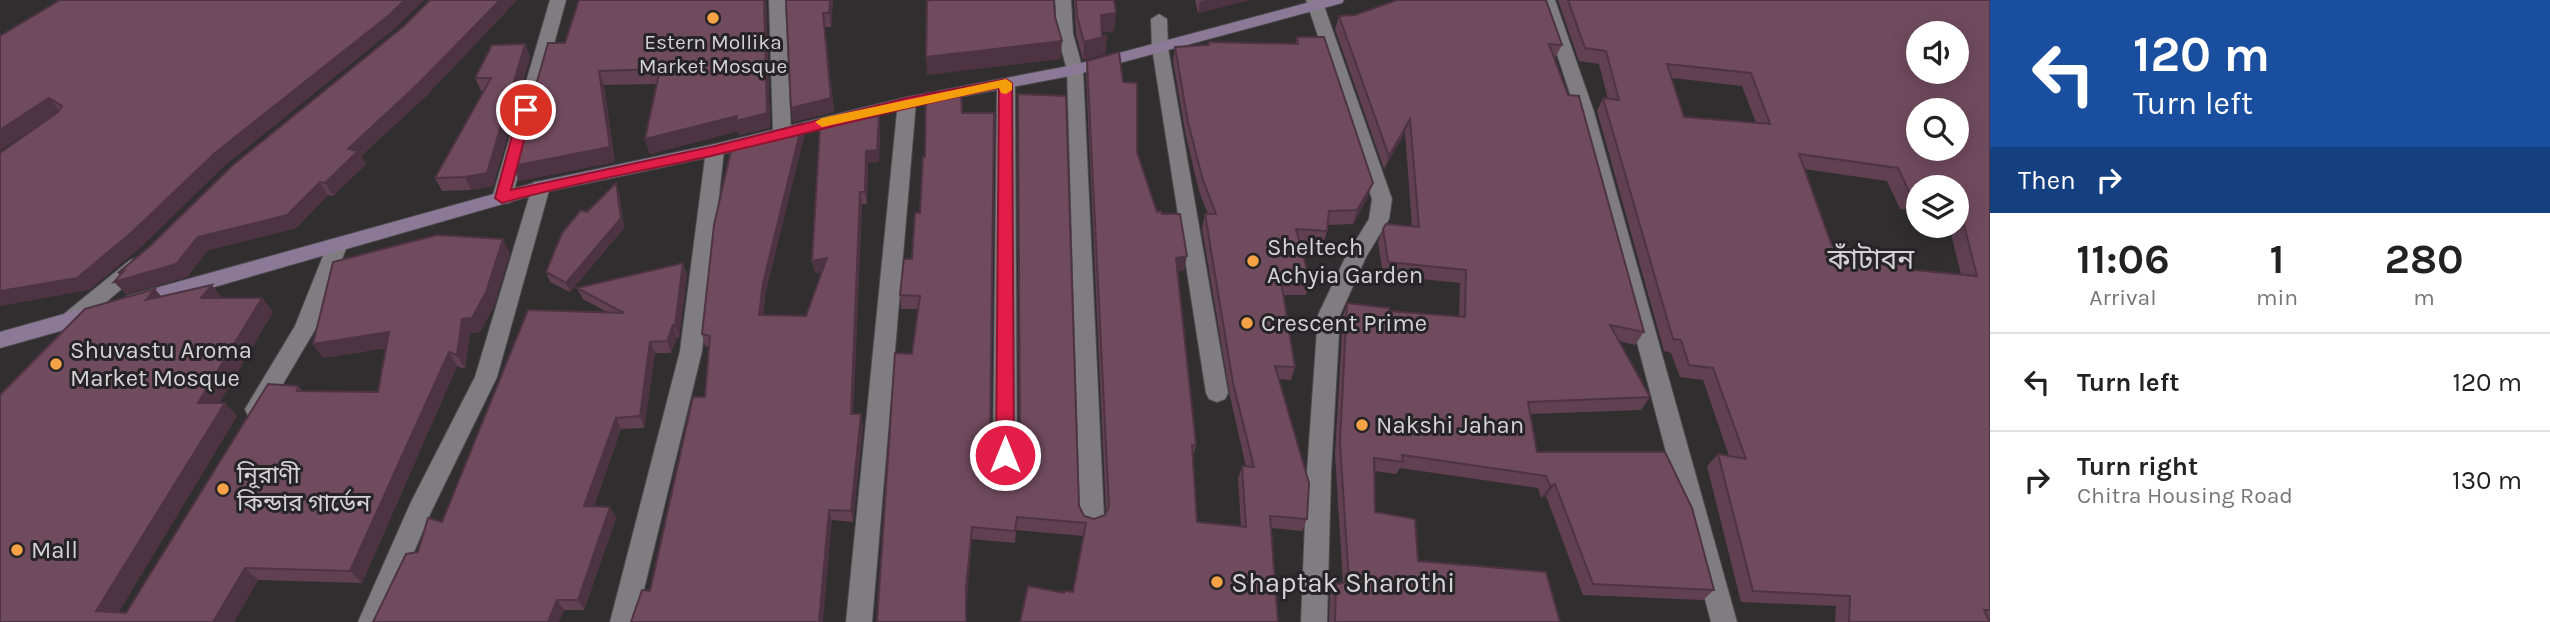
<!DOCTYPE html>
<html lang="en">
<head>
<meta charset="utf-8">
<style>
  :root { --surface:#fff; --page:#f2f2f2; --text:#222; --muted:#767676; --line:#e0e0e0 }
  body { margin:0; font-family:Karla,"Noto Sans Bengali",sans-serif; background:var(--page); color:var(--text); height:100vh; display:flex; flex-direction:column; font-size:26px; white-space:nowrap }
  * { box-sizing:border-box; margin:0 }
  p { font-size:23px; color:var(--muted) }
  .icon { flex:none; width:38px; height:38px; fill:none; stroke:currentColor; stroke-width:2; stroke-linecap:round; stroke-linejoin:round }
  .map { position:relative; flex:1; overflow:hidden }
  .panel { display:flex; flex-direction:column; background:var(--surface); width:560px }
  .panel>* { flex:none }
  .hud { background:#1a4fa0; color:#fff; overflow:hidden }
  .controls { position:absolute; left:1906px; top:21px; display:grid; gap:14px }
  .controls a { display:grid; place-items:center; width:63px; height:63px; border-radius:50%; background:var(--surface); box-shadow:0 4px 18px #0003; font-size:35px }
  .pin { position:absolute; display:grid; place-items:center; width:60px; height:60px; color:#fff; margin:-30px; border:4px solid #fff; border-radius:50%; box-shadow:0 2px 7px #0007 }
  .me { position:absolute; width:77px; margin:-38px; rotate:0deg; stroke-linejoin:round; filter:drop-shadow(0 0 5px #0008) }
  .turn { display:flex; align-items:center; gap:24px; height:147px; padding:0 28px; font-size:32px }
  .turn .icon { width:91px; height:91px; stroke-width:2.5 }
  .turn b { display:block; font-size:49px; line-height:60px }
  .then { display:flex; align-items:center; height:66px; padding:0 28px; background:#0003; gap:14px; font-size:26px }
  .eta { display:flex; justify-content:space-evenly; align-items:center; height:119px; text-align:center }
  .eta b { font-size:42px; font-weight:700; line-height:49px }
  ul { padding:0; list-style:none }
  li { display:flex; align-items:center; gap:21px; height:98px; padding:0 28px; border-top:2px solid var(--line) }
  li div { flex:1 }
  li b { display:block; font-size:26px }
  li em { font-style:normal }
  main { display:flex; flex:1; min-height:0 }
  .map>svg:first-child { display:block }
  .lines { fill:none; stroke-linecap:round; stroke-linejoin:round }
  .street-casing { stroke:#4d4b4d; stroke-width:2 }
  .secondary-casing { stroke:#4d4b4d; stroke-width:2 }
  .street { fill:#807d80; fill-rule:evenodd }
  .secondary { fill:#8c7998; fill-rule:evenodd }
  .wall { fill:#604051; fill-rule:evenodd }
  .shaded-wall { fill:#4e3442 }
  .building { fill:#704b5e; stroke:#4e3442; stroke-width:2; fill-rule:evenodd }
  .route { fill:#e11d48; stroke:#92132f; stroke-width:2 }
  .slow { fill:#f59e0b }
  .poi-dot { fill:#f6a247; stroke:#272427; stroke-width:2.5 }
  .labels { text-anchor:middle; stroke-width:6; stroke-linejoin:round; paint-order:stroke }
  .far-poi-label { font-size:21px; fill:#d4d3d4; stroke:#272427 }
  .poi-label { font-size:24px; fill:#d4d3d4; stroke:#272427; text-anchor:start }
  .quarter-label { font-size:28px; fill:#d4d3d4; stroke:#272427 }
  .near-poi-label { font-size:28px; fill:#d4d3d4; stroke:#272427; text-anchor:start }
</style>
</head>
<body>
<main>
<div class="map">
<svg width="1990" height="622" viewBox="0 0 1990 622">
  <rect width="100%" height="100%" fill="#312e30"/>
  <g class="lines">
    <defs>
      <path id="street" d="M550 0H566L512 198 509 203H495L492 198Z
        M769 0H785L791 132 782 138 773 132Z
        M1055 0H1071L1073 34 1083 70 1104 518 1101 526 1092 529 1083 526 1080 518 1067 70 1057 34Z
        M1306 0H1322L1392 199 1389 219 1366 257 1340 315 1331 472 1327 622H1301L1307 472 1318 315 1346 256 1369 219 1372 199Z
        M1539 0H1555L1594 112 1737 622H1711L1576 112Z
        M1159 14 1167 19 1168 48 1228 393 1225 399 1217 402 1209 399 1206 393 1152 48 1151 19Z
        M1006 78 1015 83 1017 455 1013 462 1005 465 997 462 993 455 997 83Z
        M907 97 916 102 872 622H846L898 102Z
        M715 144 724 150 702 351 636 622H610L680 351 706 150Z
        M541 181 548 182 550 187 497 377 431 512 384 622H358L411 502 475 377 532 187 534 182Z
        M337 239 344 241 347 246 316 328 264 416 256 418 248 416 245 409 295 326 327 246 330 241Z
        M137 258 144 260 147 265 144 270 79 325 72 327 65 325 61 319 65 313 130 260Z"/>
      <path id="secondary" d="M1318 0H1344L1342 3 1075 75 907 107 715 156 541 193 134 310 127 308 124 302 127 296 134 294 541 181 715 144 907 97 1074 65Z
        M103 303 110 305 114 311 110 317 0 348V332Z"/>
    </defs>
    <use href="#street" class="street-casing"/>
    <use href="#secondary" class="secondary-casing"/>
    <use href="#street" class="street"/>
    <use href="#secondary" class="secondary"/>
  </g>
  <path class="wall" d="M60 0H424L394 29 224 166 142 246 89 290 59 111 0 150Z
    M430 0H517L426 96 361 156 366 164 333 196 328 195 296 228 208 250 187 277 126 294 149 247 404 26Z
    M579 0H766L770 128 739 135 738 131 650 154 645 139 657 84 604 85 615 162 519 181Z
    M786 0H833L831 27H825L834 112 793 122Z
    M1074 0H1114V31L1102 32V36H1107L1105 54 1083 60 1076 34Z
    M1195 0H1249L1198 13Z
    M1558 0H1990V622H1835L1836 606 1741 602 1707 466 1718 454 1729 456 1703 380 1680 377 1671 353 1664 351 1597 111 1603 98 1608 99 1599 64 1579 61ZM1672 78 1742 86 1756 123 1684 117ZM1804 169 1887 181 1900 209 1918 211V187H1956V226H1949L1961 274 1914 270 1832 246Z
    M1355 15 1562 45 1555 58H1554L1644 332 1635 345 1619 341 1650 397 1641 410 1530 414 1537 452 1714 590 1703 600 1583 595 1546 496 1541 498 1538 488 1400 468 1396 474 1375 471V512L1418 561 1560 622H1329L1330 595 1336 584 1343 583 1335 454 1343 316 1347 303 1389 311 1459 317 1460 283 1383 275 1378 242 1383 229 1412 227 1405 132 1384 169 1335 29 1339 16Z
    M1297 37 1368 196 1353 224 1328 225 1327 231 1323 245 1300 243 1310 281 1306 295H1283L1295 367 1291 380 1278 379 1307 519 1302 531 1271 528 1278 622 1064 593 1073 592 1083 536 1016 530 1015 543 972 539 912 354 918 309H901L900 295 912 259 920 213 925 157 962 113 991 443 995 451 1004 455 1079 506 1084 516 1094 519 1105 515 1106 512 1086 75 1087 61 1123 82 1137 152 1157 212 1184 270 1178 271 1196 445 1193 458 1197 522 1241 526 1238 479 1242 466 1246 467 1230 396 1202 228 1205 214H1208L1199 191 1186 136 1173 61 1175 47 1208 45 1209 42 1295 44Z
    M525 44 530 57 493 186 471 190 442 191 435 178 484 91H481L475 78Z
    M802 124 804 136 765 295 763 315 806 316 822 272 815 273 812 261 880 128 879 162 868 163 867 204H862L853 414 863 426 853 522 832 520 650 591 705 397 709 347 705 346 702 334Z
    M619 192 624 228 570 292 550 282 546 272 587 212Z
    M510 253 494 306 480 332 470 333 465 369 457 366 362 583 258 580 234 622H0L161 296 262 298 273 312 219 403H225L237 416 118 612 126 613 298 386 302 391 378 392 386 348 323 358 313 344Z
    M683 263 687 275 679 338 677 337 671 353H655L644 428 621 429 594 506 610 507 616 518 584 610H564L418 552 607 312 583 299 577 288Z"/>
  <path class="shaded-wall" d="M405 0H424L394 29 224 166 142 246 89 290 0 306V291L215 153Z
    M500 0H517L426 96 361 156 366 164 333 196 325 183 348 149Z
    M764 0H766L770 128 739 135 738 131 650 154 645 139 737 116Z
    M830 0H833L831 27 829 13Z
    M1206 0H1249L1198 13 1200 2Z
    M823 13 834 112 793 122 791 108Z
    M1116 13 1114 31 1100 33 1101 15Z
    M1107 36 1105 54 1083 60 1084 42Z
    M1062 41 1061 59 927 75 926 57Z
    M525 44 530 57 493 186 471 190 465 177Z
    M599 71 604 85 615 162 519 181 513 166Z
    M49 98 60 111 0 150V130Z
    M879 116 880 128 879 162 868 163 867 204 865 192 866 151Z
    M1410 119 1405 132 1384 169 1389 156Z
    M802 124 804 136 765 295 762 327 759 315 763 283Z
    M320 182 328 195 296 228 208 250 187 277 126 294 114 282 124 279 118 273Z
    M616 183 619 192 624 228 570 292 566 283Z
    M1373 183 1368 196 1353 224 1357 210Z
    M860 192 862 204 853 425 851 414Z
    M503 239 510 253 494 306 480 332 470 333 465 369 457 355 462 319Z
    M1187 256 1184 270 1174 272 1176 258Z
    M827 258 829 270 815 273 812 261Z
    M683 263 687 275 679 338 675 326Z
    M212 285 223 299 201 298Z
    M155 289 167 303 146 300Z
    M262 298 273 312 211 416 198 403Z
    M673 325 677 337 671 353 667 341Z
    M389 332 398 346 323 358 313 344Z
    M650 342 655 353 644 428 640 416Z
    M449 352 457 366 362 583 350 571Z
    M225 403 237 416 113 622 96 611Z
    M861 414 863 426 853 522 851 511Z
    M616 418 621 429 590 517 584 506Z
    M1555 484 1546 496 1541 498 1550 486Z
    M610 507 616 518 584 610 578 600Z
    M829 510 832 520 823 622H819Z
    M972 527V539L967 600 966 588Z
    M245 568 258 580 234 622H213Z
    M557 600 564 610 559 622H548Z"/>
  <path class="building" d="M60 0H405L388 16 215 153 131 233 77 278 0 291V153L58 112 62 106 49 98 0 130V36Z
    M430 0H500L419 83 348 149 358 151 325 183 320 182 287 215 198 237 176 264 114 282 124 271 118 273 149 247 233 165 404 26Z
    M579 0H764L767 113 736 121 737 116 645 139 660 69 599 71 610 147 513 166 548 43H565Z
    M786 0H830L829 13H823L831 98 791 108Z
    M931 0H1054L1055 17 1062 41 926 57 927 1Z
    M1076 0H1114L1116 13 1101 15 1102 36H1107L1084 42 1077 16Z
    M1397 0H1546L1562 45 1549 44 1568 95 1579 96 1580 100 1644 332 1610 325 1650 397 1528 402 1537 452H1665L1692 508 1714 590 1593 584 1555 484 1550 486 1546 476 1402 455 1403 462 1374 458 1375 512 1415 519 1418 561 1546 572 1560 622H1335L1336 584 1349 582 1340 442 1347 303 1389 308V311L1465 317 1466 270 1388 262 1383 229 1386 224 1419 227 1410 119 1389 156 1339 16 1355 15Z
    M1568 0H1990V610H1984L1990 622H1849L1850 596 1753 591 1718 454 1746 459 1713 368 1689 365 1681 340 1673 339 1603 98 1619 100 1606 51 1585 48ZM1918 33H1956V72H1918ZM1667 64 1751 73 1770 124 1684 117ZM1918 110H1956V149H1918ZM1799 154 1898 168 1911 196H1918V187H1956V201H1958L1977 276 1914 270 1907 256 1832 246Z
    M1297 37H1324L1373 183 1357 210 1329 211 1327 231 1296 229 1310 281H1281L1295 367 1275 366 1309 483 1307 519 1270 516 1278 622H1020L1028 586 1064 593V591L1073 592 1086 523 1017 517 1015 531 972 527 966 588V622H877L895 353 912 354 920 296 900 295 904 259H912L915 213H920L923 157H925L926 92H961L962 113H994L990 442 995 451 1004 455 1014 452 1020 442 1018 94 1066 96 1079 506 1084 516 1094 519 1105 515 1109 506 1087 61 1119 52 1123 82 1137 83V152L1157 212 1161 211 1162 214H1180L1187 256 1176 258 1196 445H1192L1197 522 1246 527 1242 466 1254 467 1233 383 1205 214H1216L1202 177 1188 122 1175 47 1209 45V42L1298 44Z
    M525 44 487 173 465 177 435 178 491 78H475L492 45Z
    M879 116 877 150 866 151 865 192H860L851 414H861L851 511 829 510 819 622H631L642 590 650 591 693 397H705L710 336 702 334 714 225 733 142 802 124 763 283 759 315 806 316 827 258 812 261 820 127Z
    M616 183 621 218 566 283 546 272 562 233 581 210 587 212Z
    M437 235 503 239 486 292 472 318 462 319 457 355 449 352 350 571 245 568 213 622H0V395L85 309 155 289 146 300 212 285 201 298H262L198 403H225L96 611 126 613 268 384 298 386 297 391 378 392 389 332 313 344 333 262Z
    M683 263 675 326 673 325 667 341 650 342 640 416 616 418 584 506 610 507 578 600H557L548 622H373L406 554 418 552 428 518 442 522 528 310 624 313 577 288Z"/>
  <path class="route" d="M1006 79 1012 83 1014 455 1011 460 1005 462 999 460 996 455 999 88C903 107 810 133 715 155 644 171 572 183 502 203L495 198 519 110 526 106 532 110 511 190 715 146 907 98Z"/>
  <path class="slow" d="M1006 79 1012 83V90L1006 94 1001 93 999 88 822 127 815 122 822 118Z"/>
  <g class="poi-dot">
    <circle cx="713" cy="18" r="7"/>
    <circle cx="1253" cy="261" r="7"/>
    <circle cx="1247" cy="323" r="7"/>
    <circle cx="56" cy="364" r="7"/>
    <circle cx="1362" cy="425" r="7"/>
    <circle cx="223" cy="489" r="7"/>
    <circle cx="17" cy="550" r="7"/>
    <circle cx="1217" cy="582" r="7"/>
  </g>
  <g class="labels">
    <g class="far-poi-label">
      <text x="713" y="49">Estern Mollika<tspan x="713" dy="24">Market Mosque</tspan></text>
    </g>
    <g class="poi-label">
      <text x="1267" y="255">Sheltech<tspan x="1267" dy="28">Achyia Garden</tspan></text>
      <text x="1261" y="331">Crescent Prime</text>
      <text x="70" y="358">Shuvastu Aroma<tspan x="70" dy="28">Market Mosque</tspan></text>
      <text x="1376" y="433">Nakshi Jahan</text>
      <text x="237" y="483">নিূরাণী<tspan x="237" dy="28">কিন্ডার গার্ডেন</tspan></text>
      <text x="31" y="558">Mall</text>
    </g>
    <g class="quarter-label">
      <text x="1871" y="269">কাঁটাবন</text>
    </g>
    <g class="near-poi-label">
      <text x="1231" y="592">Shaptak Sharothi</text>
    </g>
  </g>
</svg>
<div class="controls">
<a><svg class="icon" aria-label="sound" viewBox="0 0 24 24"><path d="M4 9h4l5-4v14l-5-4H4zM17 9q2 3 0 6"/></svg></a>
<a><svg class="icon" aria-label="search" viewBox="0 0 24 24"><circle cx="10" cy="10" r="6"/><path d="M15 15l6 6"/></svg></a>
<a><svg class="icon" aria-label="layers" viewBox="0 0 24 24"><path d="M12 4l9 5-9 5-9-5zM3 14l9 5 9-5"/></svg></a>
</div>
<div class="pin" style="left:526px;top:110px;background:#d93025"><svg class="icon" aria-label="arrive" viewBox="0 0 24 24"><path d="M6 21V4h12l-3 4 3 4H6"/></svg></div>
<svg class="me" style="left:1005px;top:455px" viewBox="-20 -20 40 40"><circle r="17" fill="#e11d48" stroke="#fff" stroke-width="3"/><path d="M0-11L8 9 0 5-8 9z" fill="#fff"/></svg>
</div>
<section class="panel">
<div class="hud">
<div class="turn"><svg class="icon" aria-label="left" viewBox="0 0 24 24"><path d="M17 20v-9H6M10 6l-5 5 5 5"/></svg><div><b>120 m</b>Turn left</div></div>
<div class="then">Then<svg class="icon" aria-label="right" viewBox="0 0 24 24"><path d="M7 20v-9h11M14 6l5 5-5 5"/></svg></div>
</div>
<div class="eta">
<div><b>11:06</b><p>Arrival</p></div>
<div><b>1</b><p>min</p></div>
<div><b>280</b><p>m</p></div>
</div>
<ul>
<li><svg class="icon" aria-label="left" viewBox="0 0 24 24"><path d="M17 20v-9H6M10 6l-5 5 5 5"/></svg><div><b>Turn left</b></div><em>120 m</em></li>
<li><svg class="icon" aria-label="right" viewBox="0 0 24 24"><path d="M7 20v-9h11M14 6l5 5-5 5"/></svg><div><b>Turn right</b><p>Chitra Housing Road</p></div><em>130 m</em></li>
</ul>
</section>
</main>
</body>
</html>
